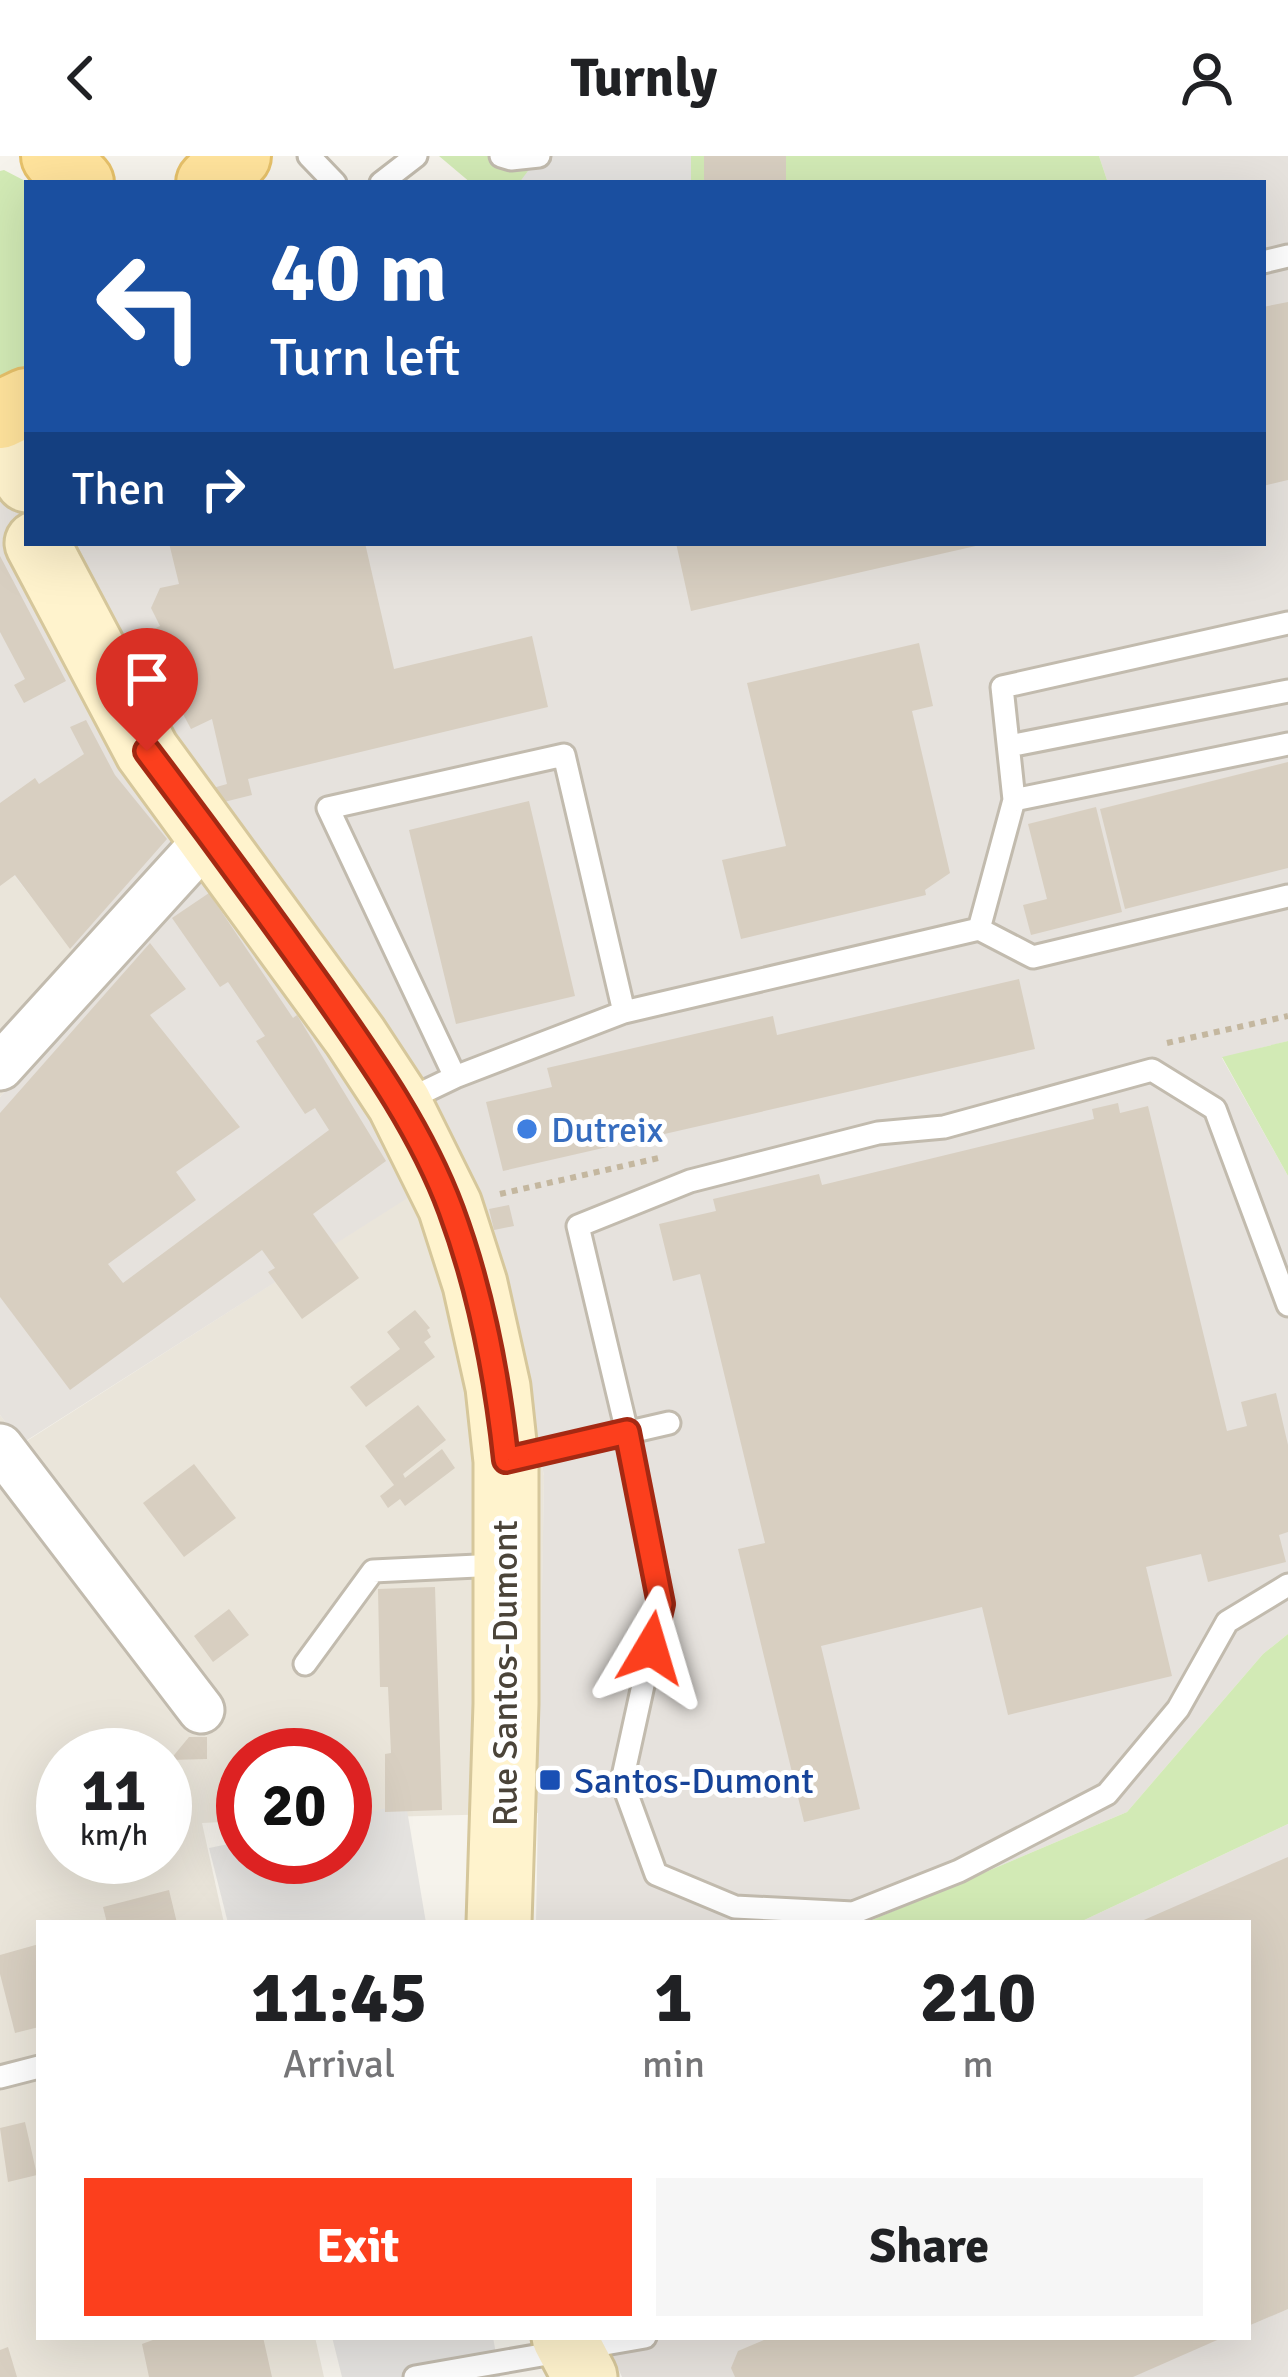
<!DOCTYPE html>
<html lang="en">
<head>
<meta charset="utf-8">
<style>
  :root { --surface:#fff; --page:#f6f6f6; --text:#202124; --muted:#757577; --accent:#fc3f1d }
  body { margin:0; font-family:Signika,sans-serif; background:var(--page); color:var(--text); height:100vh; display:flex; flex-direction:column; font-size:45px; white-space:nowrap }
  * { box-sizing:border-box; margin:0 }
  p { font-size:39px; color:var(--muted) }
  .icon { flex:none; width:66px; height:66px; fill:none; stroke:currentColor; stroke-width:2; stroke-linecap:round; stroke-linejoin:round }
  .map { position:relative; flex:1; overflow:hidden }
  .sheet { position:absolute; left:36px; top:1764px; width:1215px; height:420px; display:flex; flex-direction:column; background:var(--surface); border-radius:0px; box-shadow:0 12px 48px #0002 }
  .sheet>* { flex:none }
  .guide { position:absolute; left:24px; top:24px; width:1242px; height:366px; border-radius:0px; box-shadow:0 12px 48px #0002; background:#1a4fa0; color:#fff; overflow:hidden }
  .speed { position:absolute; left:36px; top:1572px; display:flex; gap:24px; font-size:60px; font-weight:700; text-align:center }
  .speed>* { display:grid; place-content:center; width:156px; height:156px; border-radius:50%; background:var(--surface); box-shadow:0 12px 48px #0002; line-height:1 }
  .speed small { font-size:30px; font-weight:400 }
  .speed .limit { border:18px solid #d22; background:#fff; color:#111 }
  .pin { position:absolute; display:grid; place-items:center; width:102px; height:102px; color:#fff; margin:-123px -51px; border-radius:50% 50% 50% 0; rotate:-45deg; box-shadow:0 0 12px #0007 }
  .pin .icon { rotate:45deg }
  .me { position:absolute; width:132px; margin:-66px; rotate:7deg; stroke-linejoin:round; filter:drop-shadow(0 0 9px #0008) }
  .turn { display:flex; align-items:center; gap:42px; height:252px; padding:0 48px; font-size:54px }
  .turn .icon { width:156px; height:156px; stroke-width:2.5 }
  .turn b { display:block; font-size:84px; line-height:102px }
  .then { display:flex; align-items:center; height:114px; padding:0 48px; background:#0003; gap:24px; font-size:45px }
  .eta { display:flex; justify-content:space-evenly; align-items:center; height:204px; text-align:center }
  .eta b { font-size:72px; font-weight:700; line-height:84px }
  .action { display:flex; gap:24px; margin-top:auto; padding:24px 48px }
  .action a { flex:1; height:138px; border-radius:0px; background:var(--accent); color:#fff; font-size:48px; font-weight:700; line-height:138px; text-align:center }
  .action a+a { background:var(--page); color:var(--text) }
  header { display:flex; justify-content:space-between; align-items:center; height:156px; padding:0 48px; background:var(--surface); font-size:54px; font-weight:700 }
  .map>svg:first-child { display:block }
  .residential { fill:#eae5da; fill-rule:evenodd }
  .industrial { fill:#e6e2dd }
  .green { fill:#d2eab5 }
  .parking { fill:#e5e3e0 }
  .building { fill:#d8cfc1 }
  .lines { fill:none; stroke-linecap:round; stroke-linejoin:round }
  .lane-casing { stroke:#c2bbae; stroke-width:27 }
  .street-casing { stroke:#c2bbae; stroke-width:51 }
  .secondary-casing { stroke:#d6c79b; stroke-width:69 }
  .primary-casing { stroke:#e6c16a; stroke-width:72 }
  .path { stroke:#c4b79f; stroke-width:6; stroke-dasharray:6 6; stroke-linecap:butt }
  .lane { stroke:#fff; stroke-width:21 }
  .street { stroke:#fff; stroke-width:45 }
  .secondary { stroke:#fff3cd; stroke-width:63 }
  .primary { stroke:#ffe39c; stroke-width:66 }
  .route-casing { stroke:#a42913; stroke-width:30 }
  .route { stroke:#fc3f1d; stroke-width:21 }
  .shop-dot { fill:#3f7fe0; stroke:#fff; stroke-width:4.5 }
  .transit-dot { fill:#1a4fb4; stroke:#fff; stroke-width:4.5 }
  .labels { text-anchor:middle; stroke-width:10; stroke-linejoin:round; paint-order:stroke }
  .shop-label { font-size:36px; fill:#366cbe; stroke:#fff; text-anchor:start }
  .street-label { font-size:36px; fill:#4b4439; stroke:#fff }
  .transit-label { font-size:36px; fill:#164399; stroke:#fff; text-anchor:start }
</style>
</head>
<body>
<header><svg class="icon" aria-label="back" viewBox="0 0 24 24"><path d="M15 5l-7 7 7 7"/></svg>Turnly<svg class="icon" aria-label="person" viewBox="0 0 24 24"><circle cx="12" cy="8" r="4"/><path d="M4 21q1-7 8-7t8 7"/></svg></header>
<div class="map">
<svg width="1288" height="2221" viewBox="0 0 1288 2221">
  <rect width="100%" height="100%" fill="#f6f3ec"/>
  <path class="residential" d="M0 702 100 826 0 941Z
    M461 1007 500 1094 544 1320 539 1657 345 1662V1599H243V1665L202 1667 224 1767H39V2181H315L324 2221H0V1259L22 1288ZM63 1599H165V1701H63Z"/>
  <path class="industrial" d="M1099 0H1288V885L1222 902 1288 1020V1478L1263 1498 1127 1656 865 1767H536L544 1320 500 1094 461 1008 21 1288 0 1259V941L100 826 0 702V227L27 267V387H1263V27H1108Z
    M1288 1668V2221H622L604 2181H1248V1767H1078Z"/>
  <path class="green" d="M439 0H1099L1108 27H471Z
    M4 14 29 27 27 213 0 231V15Z
    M1288 885V1020L1222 901Z
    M1288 1478V1668L1078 1767H865L1127 1656 1263 1498Z"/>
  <path class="parking" d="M539 0H691V27H519Z
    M406 1648 426 1767H228L209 1692 243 1685V1701H345V1661Z
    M332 2181H493L500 2221H342Z"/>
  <path class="building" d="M704 0H786V27H704Z
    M1288 146V324L1263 330V151Z
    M169 387H365L394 513 532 480 548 551 248 623 252 639 224 646 213 632 227 628 212 563 191 573 141 479 160 470 151 452 160 432 179 428Z
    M676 387H980V389L691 455Z
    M0 400 66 525 24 547 14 529 25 523 0 476Z
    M919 487 933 550 912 555 950 717 925 734 926 739 741 783 722 704 786 690 747 527Z
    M86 564 115 619 167 683 70 793 15 719 0 730V647L35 622 39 628 84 598 70 571Z
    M1288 606V712L1125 753 1100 653Z
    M529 645 575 840 456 868 409 674Z
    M1096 651 1122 756 1031 779 1023 749 1047 743 1028 668Z
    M209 737 293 862 297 859 386 1005 313 1058 359 1122 302 1163 268 1116 275 1112 262 1094 70 1234 0 1141V957L150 787 186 833 150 859 240 971 176 1016 196 1044 108 1108 123 1127 329 974 315 952 305 958 256 885 265 880 228 826 220 831 172 762Z
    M1019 823 1035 893 503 1015 486 946 552 931 547 912 773 860 777 879Z
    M1118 947 1120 957 1148 950 1227 1275 1247 1270 1241 1246 1276 1237 1288 1289V1376L1279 1379 1286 1406 1208 1426 1201 1398 1146 1411 1172 1520 1008 1559 982 1451 821 1490 860 1653 804 1666 738 1393 765 1387 700 1118 673 1125 659 1068 716 1055 713 1043 819 1018 822 1029 1094 963 1092 953Z
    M509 1049 514 1070 494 1074 489 1053Z
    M415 1154 430 1172 427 1174 431 1181 424 1186 435 1201 366 1251 350 1231 400 1193 387 1176Z
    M418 1249 446 1284 403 1318 405 1322 442 1293 455 1312 405 1350 400 1343 388 1352 380 1340 394 1329 365 1290Z
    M194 1308 236 1362 184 1401 143 1347Z
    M435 1431 442 1654 385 1656V1598L391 1597 388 1531H380L378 1433Z
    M229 1453 249 1479 213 1506 194 1480Z
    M189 1581H207V1603L170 1604Z
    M1288 1701V2153L1248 2170V1767H1137Z
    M169 1734 177 1767H107L103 1751Z
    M39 1788V1871L15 1877 0 1818V1799Z
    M25 1966 37 2019 8 2026 0 1972Z
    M161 2181H263L272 2221H149L142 2188Z
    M771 2181H1224L1133 2221H735L731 2212 738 2195Z
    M8 2191 17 2221H0V2194Z"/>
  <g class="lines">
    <defs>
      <path id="lane" d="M309 0 335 27
        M501 0 511 3 539 0
        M381 27 416 0
        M1263 106 1288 100
        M1009 590 1288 535
        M1014 644 1288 588
        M979 773 1033 801 1288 740
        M455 921 328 652 564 599 624 856
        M405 945 455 921 624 856 979 773 1014 644 1002 531 1288 467
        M1288 1149 1215 953 1152 914 944 971 878 977 690 1025 578 1070 627 1276 661 1447 622 1625 656 1718 735 1751 853 1757 959 1715 1107 1638 1178 1553 1227 1466 1288 1429
        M513 1303 669 1267
        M305 1508 373 1415 498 1409
        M0 1921 39 1911
        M415 2221 645 2181"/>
      <path id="street" d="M0 911 211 679
        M0 1291 201 1554"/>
      <path id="secondary" d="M27 265 23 297 27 324
        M37 387 147 595 355 880 399 947 450 1050 475 1128 498 1231 506 1305V1548L499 1767
        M564 2181 585 2221"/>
      <path id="primary" d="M55 0 80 27
        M210 27 237 0
        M0 259 27 246"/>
    </defs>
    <use href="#lane" class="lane-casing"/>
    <use href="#street" class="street-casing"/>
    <use href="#secondary" class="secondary-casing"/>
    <use href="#primary" class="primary-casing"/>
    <path class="path" d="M1167 887 1288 860
      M500 1038 663 1001"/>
    <use href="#lane" class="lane"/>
    <use href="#street" class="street"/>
    <use href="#secondary" class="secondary"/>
    <use href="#primary" class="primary"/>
  </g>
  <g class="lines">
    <defs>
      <path id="route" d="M147 595C206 673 264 752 321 832 370 902 421 973 451 1054 481 1135 497 1219 506 1304L627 1276 661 1448 651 1492"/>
    </defs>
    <use href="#route" class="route-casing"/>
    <use href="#route" class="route"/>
  </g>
  <circle class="shop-dot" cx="527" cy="973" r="12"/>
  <rect class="transit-dot" x="538" y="1612" width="24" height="24" rx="6"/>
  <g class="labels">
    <g class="shop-label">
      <text x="551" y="986">Dutreix</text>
    </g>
    <g class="street-label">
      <text transform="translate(504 1517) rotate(-90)" y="13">Rue Santos-Dumont</text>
    </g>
    <g class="transit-label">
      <text x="574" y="1637">Santos-Dumont</text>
    </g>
  </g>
</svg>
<div class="speed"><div>11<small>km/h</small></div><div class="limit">20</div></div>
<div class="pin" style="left:147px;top:595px;background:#d93025"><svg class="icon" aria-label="arrive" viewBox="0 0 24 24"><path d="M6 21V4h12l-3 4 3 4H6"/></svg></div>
<svg class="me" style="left:651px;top:1492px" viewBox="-20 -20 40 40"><path d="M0-17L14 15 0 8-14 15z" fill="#fc3f1d" stroke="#fff" stroke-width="4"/></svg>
<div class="guide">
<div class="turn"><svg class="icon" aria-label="left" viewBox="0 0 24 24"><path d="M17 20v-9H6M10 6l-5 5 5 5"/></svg><div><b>40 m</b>Turn left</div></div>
<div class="then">Then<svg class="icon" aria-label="right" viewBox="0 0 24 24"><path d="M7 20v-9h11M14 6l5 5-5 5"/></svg></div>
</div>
<section class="sheet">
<div class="eta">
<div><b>11:45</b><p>Arrival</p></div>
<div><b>1</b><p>min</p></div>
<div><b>210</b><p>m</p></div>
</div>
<div class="action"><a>Exit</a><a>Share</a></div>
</section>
</div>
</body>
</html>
